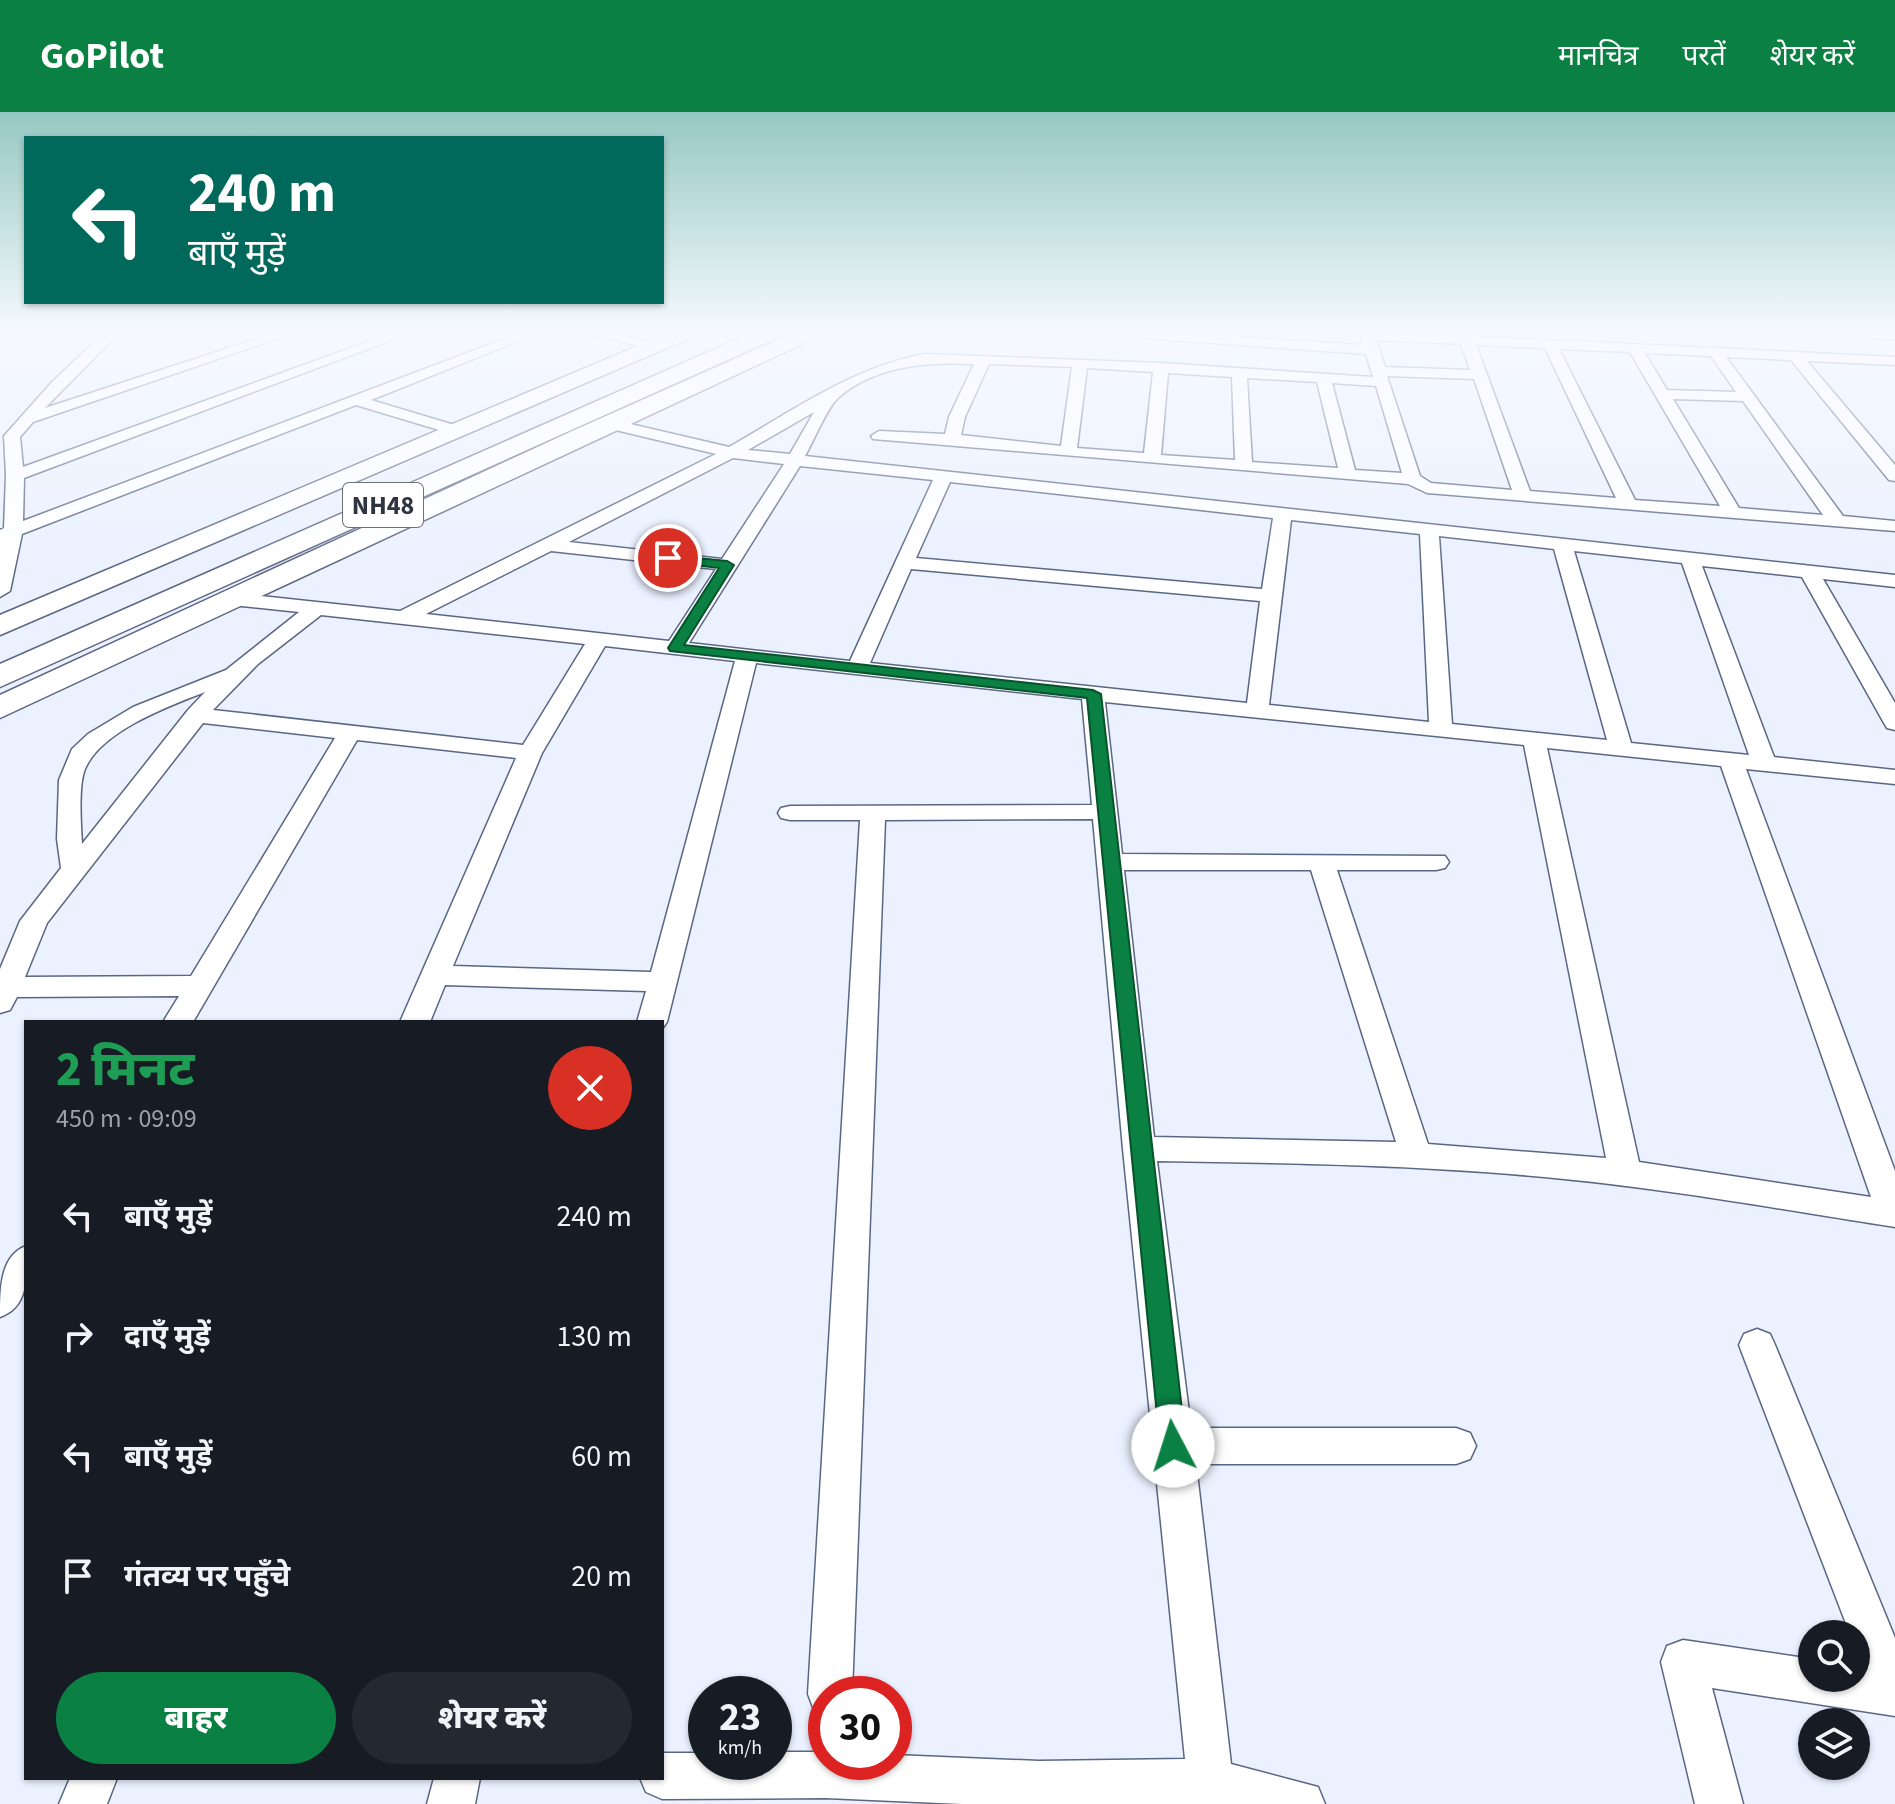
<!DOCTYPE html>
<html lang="hi">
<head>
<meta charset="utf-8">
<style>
  :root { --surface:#171b24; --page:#242831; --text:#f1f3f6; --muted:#9ea1a6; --accent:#0b8043 }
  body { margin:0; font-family:"Source Sans 3","Noto Sans Devanagari",sans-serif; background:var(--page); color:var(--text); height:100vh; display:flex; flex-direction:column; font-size:30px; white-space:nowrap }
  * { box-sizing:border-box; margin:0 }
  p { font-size:26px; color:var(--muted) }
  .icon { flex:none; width:44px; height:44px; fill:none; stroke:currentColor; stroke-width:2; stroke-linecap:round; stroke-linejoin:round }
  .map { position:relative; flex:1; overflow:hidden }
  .details { position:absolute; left:24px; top:908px; width:640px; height:760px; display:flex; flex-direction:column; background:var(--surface); border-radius:0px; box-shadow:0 2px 6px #0004 }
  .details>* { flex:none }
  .banner { position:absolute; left:24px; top:24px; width:640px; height:168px; border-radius:0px; box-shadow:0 2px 6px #0004; background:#00695c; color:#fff; overflow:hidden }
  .controls { position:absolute; left:1798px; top:1508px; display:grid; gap:16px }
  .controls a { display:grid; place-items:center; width:72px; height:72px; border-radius:50%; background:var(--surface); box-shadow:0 2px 6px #0004; font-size:40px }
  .speed { position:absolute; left:688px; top:1564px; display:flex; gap:16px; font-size:40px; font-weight:700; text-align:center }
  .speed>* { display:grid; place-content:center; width:104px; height:104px; border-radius:50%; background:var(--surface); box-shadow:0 2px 6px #0004; line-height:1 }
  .speed small { font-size:20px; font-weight:400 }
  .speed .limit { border:12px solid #d22; background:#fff; color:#111 }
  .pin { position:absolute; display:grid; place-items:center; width:68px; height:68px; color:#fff; margin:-34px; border:4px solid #fff; border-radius:50%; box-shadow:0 2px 8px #0007 }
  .me { position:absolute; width:88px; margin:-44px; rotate:355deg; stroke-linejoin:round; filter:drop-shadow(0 0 6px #0008) }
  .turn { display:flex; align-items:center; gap:28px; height:168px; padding:0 32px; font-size:36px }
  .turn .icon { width:104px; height:104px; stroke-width:2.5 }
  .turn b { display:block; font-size:56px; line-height:68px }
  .round { display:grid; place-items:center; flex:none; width:84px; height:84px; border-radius:42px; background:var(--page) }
  .headline { display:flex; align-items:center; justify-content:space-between; height:136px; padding:0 32px }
  h1 { font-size:48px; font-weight:800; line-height:60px; color:#1e9e55 }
  .primary-button { display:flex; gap:16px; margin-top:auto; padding:16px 32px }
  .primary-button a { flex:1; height:92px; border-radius:48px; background:var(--accent); color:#fff; font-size:32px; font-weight:800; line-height:92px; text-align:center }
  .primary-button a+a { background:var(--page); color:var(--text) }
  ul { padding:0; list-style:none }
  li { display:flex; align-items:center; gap:24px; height:120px; padding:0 32px }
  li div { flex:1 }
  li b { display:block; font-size:30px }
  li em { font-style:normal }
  header { display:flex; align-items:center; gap:48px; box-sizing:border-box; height:112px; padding:0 40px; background:var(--accent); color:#fff }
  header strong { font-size:38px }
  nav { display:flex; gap:44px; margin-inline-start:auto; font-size:28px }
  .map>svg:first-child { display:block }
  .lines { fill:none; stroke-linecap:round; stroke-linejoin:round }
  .street-casing { stroke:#5a6684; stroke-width:3 }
  .secondary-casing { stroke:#5a6684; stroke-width:3 }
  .highway-casing { stroke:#5a6684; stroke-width:3 }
  .street { fill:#fff; fill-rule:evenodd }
  .secondary { fill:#fff; fill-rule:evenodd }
  .highway { fill:#fff; fill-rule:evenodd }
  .route { fill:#0b8043; stroke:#07532c; stroke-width:2 }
  .labels { text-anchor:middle; stroke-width:7; stroke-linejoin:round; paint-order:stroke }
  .shield { fill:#fff; stroke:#6d717a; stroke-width:2 }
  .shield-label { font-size:26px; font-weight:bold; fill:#2f3441 }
</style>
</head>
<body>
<header>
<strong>GoPilot</strong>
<nav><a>मानचित्र</a><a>परतें</a><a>शेयर करें</a></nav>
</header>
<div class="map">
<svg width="1895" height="1692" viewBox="0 0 1895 1692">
  <rect width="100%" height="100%" fill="#ebf1ff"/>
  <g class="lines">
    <defs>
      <path id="street" d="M103 222H118L45 296 271 222H291L33 310 20 325 23 355 389 222H408L24 366 23 409 517 222H536L371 288 461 315V321H449L356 293 22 422 10 479 0 485V418L4 416 6 363 4 324 52 270Z
        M591 222H616L662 234 655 238Z
        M1134 222H1196L1363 233 1360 222H1425L1895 245V253L1807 249 1895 353V369L1889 368 1791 248 1726 245 1843 404 1895 409V419L1427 381 1408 372 873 327 871 324 879 319 945 322 949 305 974 252C928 250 877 253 839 285 827 295 814 329 805 344L1895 463V475L1823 467 1895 591V618L1887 616 1884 611 1802 465 1702 454 1774 645 1895 658V672L1746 657 1895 1059V1115C1785 1098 1675 1078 1564 1067 1429 1053 1293 1051 1157 1049L1191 1316H1456L1470 1321 1476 1334 1470 1347 1456 1352H1196L1231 1652 1318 1675 1325 1692H962L826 1686 662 1687 646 1680 640 1666H662V1641H706V1650H774V1640H826V1650H894V1643L1039 1649 1185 1647 1123 1037 1093 707 885 708 852 1582H826V1603L814 1598 808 1582 860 708H790L781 706 778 701 781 696 790 694 1092 693 1082 587 756 551 667 910 662 917V910H637L646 879 445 873 430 910H400L516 646 357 628 193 910H163L179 884 17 885 10 898 0 901V857L20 809 61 756 57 727 59 668 72 637 88 622 133 595 226 558 299 500 232 493 225 491 222 487 225 483 232 481 400 499 716 342 603 315V309L609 307 729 335C791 300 854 254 926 242L1161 251 1373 265 1366 242 1141 226ZM1376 228 1461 232 1470 258 1385 255ZM1476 233 1545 236 1616 386 1530 379ZM1559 237 1630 240 1720 394 1635 388ZM1645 241 1711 244 1736 280 1667 278ZM989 252 1072 255 1061 334 961 323 965 305ZM1087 256 1153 260 1144 341 1077 336ZM1168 261 1232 265 1235 348 1161 343ZM1387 264 1474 267 1512 378 1431 371 1420 364ZM1247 266 1317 270 1338 356 1252 350ZM1332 271 1376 274 1402 361 1355 358ZM1673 287 1743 289 1823 403 1739 396ZM814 300 790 342 748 338ZM733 346 784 352 722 447 569 430ZM800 354 933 368 850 549 689 531ZM950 370 1273 406 1262 477 916 446ZM1291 408 1420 422 1429 610 1269 593ZM1439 424 1554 437 1607 628 1452 612ZM551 439 716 457 669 529 426 502ZM1574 439 1682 451 1749 643 1631 631ZM911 457 1260 489 1247 591 870 551ZM321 503 585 532 523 633 213 598 258 552ZM605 534 735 549 651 860 453 854 542 641ZM205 580 188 598 82 732C81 713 78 674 85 657 101 619 169 594 205 580ZM1105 590 1524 633 1606 1046 1428 1032 1337 758H1436L1445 756 1449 750 1445 744 1122 742ZM203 611 335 626 191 864 25 865 47 811ZM1547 636 1721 654 1871 1085 1639 1050ZM1124 758H1311L1396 1030 1154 1025Z
        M1857 222H1895V228L1864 226Z
        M26 1134C26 1161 31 1194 0 1205 0 1177 0 1144 26 1134Z
        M1757 1217 1770 1222 1775 1233 1895 1526V1604L1712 1576 1743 1692H1695L1661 1550 1667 1534 1683 1528 1812 1547V1566H1856V1554L1863 1555 1856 1538V1522H1850L1739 1233 1744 1222Z
        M70 1666H117L107 1692H59Z
        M434 1666H480L475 1692H427Z"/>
      <path id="secondary" d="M666 222H693L690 226 0 523V503Z
        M791 222H818L815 226 0 606V583L572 319Z"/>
      <path id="highway" d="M749 222H777L774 227 0 575V552Z"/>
    </defs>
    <use href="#street" class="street-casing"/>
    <use href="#secondary" class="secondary-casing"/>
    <use href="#highway" class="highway-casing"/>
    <use href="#street" class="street"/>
    <use href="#secondary" class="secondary"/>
    <use href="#highway" class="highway"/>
  </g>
  <linearGradient id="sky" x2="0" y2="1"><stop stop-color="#96c8c2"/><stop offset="0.48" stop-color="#f6f9ff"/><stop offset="1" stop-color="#f6f9ff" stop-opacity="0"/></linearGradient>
  <rect width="1895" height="459" fill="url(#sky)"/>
  <path class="route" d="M668 443 727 449 734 453 684 533 1093 578 1101 582 1186 1334 1182 1342 1173 1345 1164 1342 1160 1334 1087 586 670 539 668 536 719 456 663 449V444Z"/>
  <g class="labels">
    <rect class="shield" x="343" y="371" width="80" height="44" rx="6"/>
    <g class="shield-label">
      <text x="383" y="402">NH48</text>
    </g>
  </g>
</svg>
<div class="controls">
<a><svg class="icon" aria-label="search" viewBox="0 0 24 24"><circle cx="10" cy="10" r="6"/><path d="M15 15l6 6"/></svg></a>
<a><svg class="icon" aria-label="layers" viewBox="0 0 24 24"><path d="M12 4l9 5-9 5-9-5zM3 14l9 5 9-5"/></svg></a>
</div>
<div class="speed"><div>23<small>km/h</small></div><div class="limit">30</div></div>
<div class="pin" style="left:668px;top:446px;background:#d93025"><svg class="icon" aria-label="arrive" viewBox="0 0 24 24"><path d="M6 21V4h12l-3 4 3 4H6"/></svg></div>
<svg class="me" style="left:1173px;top:1334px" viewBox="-20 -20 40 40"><circle r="19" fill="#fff"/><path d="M0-13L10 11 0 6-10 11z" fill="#0b8043"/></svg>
<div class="banner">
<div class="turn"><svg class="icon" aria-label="left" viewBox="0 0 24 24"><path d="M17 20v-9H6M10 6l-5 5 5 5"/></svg><div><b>240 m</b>बाएँ मुड़ें</div></div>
</div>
<section class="details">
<div class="headline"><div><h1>2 मिनट</h1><p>450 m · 09:09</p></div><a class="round" style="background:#d93025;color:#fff"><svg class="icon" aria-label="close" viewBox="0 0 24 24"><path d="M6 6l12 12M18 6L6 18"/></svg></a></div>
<ul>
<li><svg class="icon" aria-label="left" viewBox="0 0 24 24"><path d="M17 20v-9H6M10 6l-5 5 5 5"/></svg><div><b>बाएँ मुड़ें</b></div><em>240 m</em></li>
<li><svg class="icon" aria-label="right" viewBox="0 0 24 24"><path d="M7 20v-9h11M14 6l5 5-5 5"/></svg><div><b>दाएँ मुड़ें</b></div><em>130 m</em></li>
<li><svg class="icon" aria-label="left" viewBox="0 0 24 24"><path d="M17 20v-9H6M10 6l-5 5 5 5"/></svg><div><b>बाएँ मुड़ें</b></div><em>60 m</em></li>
<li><svg class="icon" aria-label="arrive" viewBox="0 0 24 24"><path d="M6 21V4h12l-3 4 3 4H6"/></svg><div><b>गंतव्य पर पहुँचे</b></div><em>20 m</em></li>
</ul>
<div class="primary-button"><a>बाहर</a><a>शेयर करें</a></div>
</section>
</div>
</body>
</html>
